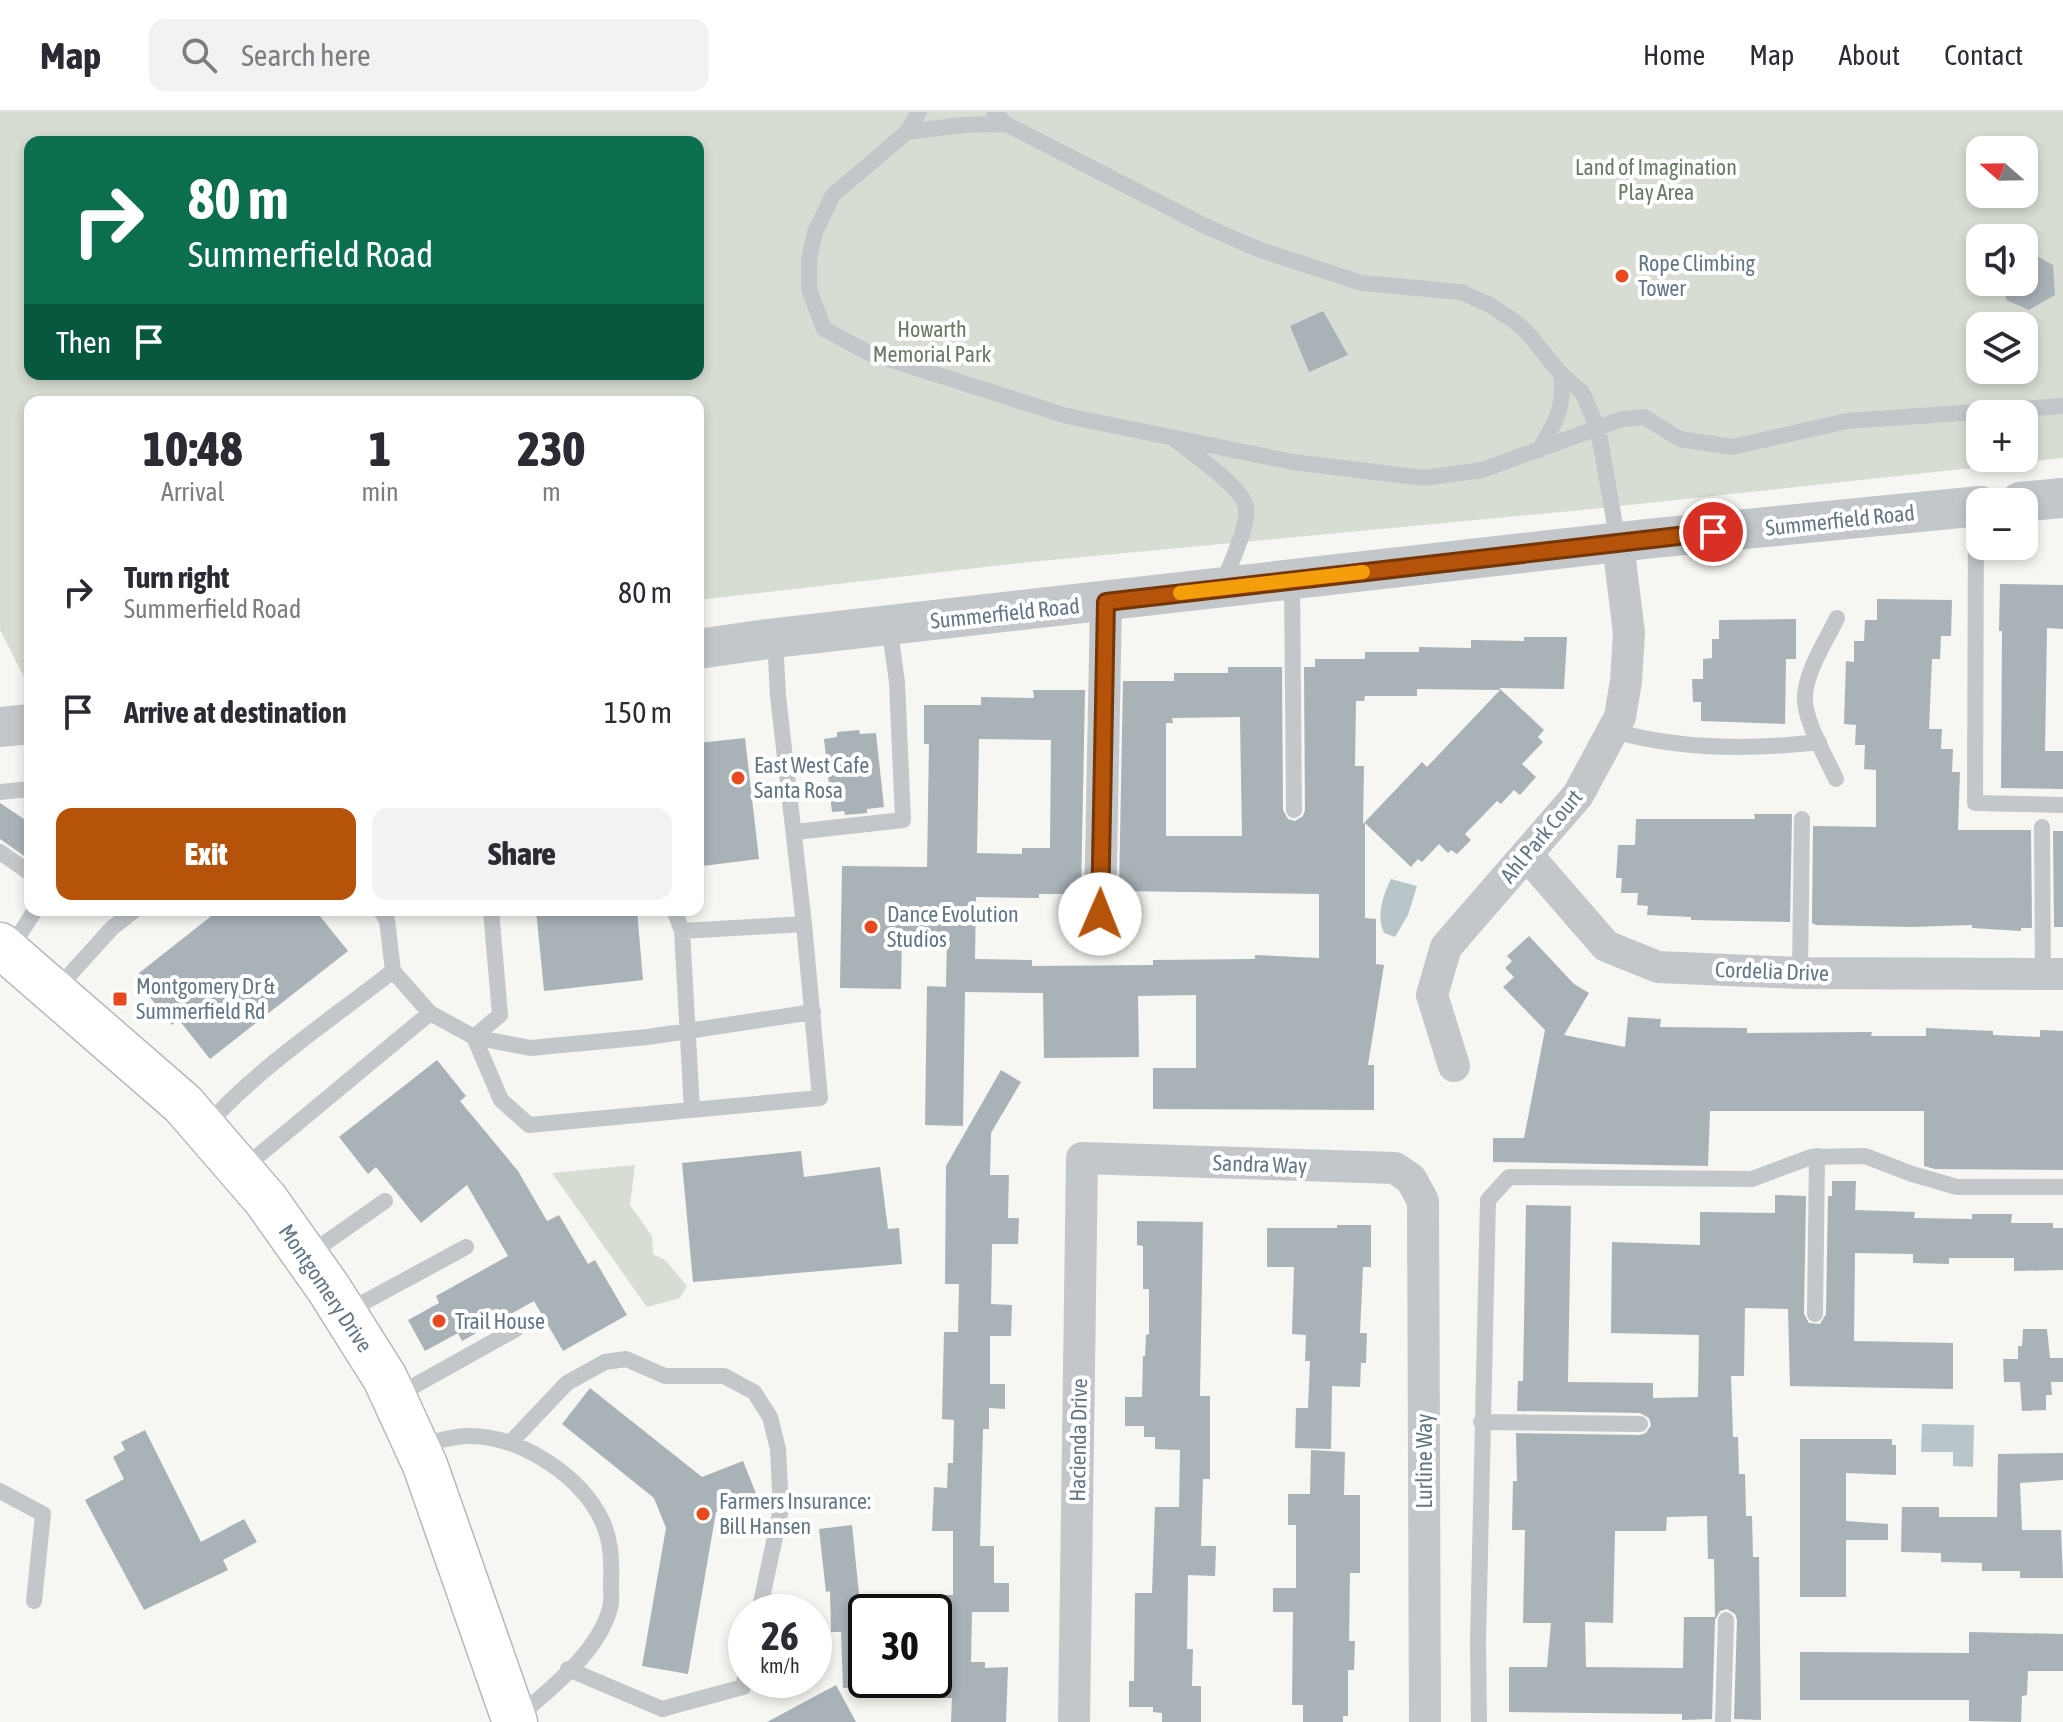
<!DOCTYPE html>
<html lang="en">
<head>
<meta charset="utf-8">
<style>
  :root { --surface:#fff; --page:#f2f2f3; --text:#2b2b33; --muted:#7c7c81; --line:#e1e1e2; --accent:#b45309 }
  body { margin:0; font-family:"Asap Condensed",sans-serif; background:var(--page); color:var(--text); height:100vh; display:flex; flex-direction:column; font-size:30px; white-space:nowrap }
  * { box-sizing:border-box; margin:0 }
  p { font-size:26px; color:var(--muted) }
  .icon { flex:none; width:44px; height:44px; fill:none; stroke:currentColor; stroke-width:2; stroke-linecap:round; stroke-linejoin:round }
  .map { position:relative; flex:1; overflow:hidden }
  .panel { position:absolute; left:24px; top:284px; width:680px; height:520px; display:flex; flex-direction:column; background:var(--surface); border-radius:16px; box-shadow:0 4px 12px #0003 }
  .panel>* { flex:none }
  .hud { position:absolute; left:24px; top:24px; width:680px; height:244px; border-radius:16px; box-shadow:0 4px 12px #0003; background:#0b6e4f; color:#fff; overflow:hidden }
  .needle { width:52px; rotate:290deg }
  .tools { position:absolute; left:1966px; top:24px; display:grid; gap:16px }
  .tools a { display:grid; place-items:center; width:72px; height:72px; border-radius:16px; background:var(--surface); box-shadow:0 4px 12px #0003; font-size:40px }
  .speed { position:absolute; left:728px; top:1482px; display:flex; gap:16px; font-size:40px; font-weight:700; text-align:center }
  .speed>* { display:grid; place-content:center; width:104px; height:104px; border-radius:50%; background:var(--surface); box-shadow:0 4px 12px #0003; line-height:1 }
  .speed small { font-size:20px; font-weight:400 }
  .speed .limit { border:4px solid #111; border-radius:12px; background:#fff; color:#111 }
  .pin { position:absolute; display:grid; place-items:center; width:68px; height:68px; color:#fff; margin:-34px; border:4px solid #fff; border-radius:50%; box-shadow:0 2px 8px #0007 }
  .me { position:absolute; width:88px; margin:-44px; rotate:1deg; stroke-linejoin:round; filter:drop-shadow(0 0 6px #0008) }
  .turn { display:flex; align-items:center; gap:28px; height:168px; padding:0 32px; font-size:36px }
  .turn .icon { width:104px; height:104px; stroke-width:2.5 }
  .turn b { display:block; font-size:56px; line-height:68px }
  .then { display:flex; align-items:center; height:76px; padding:0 32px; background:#0003; gap:16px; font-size:30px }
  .eta { display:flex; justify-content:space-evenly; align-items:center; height:136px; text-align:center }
  .eta b { font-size:48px; font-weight:800; line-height:56px }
  .action { display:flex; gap:16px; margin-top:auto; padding:16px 32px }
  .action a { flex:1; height:92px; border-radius:16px; background:var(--accent); color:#fff; font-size:32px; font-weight:800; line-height:92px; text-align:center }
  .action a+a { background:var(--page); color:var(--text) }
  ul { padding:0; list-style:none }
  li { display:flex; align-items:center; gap:24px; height:120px; padding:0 32px }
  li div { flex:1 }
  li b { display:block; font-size:30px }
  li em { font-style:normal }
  header { display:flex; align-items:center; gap:48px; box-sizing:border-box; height:112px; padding:0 40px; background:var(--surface); border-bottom:2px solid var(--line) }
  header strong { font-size:38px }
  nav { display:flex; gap:44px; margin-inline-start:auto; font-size:28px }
  .search { width:560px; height:72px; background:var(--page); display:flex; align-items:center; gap:20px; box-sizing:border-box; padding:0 28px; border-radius:16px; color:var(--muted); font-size:30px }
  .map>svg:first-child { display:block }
  .green { fill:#d7ddd3; fill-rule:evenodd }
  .water { fill:#b8c6c9 }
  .building { fill:#a9b2b7; fill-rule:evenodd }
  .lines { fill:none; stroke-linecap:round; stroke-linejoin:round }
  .secondary-casing { stroke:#b3b9bd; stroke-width:47 }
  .service { stroke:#c3c7ca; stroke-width:16 }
  .minor { stroke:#c3c7ca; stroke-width:32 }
  .tertiary { stroke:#c3c7ca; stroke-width:40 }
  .secondary { stroke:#fff; stroke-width:44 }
  .route-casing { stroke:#753606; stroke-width:20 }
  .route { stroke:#b45309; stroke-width:14 }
  .slow { stroke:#f59e0b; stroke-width:14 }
  .poi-dot { fill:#ea491e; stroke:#fff; stroke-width:3 }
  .labels { text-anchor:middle; stroke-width:8; stroke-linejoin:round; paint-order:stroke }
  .park-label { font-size:22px; fill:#687b63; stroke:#fff }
  .poi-label { font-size:22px; fill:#637785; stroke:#fff; text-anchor:start }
  .street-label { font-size:22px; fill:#637785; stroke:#fff }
</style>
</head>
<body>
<header>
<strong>Map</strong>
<div class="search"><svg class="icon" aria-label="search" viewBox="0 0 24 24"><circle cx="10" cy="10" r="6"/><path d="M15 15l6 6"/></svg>Search here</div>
<nav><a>Home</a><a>Map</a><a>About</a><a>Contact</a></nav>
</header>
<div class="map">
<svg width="2063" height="1610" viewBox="0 0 2063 1610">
  <rect width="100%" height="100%" fill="#f6f6f2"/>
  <path class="green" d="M0 0H2063V346L1583 398 1030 450 698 488V290H30V565H24L0 518ZM30 30H698V262H30ZM1980 38H2024V82H1980ZM1980 126H2024V170H1980ZM1980 214H2024V258H1980ZM1980 302H2024V346H1980Z
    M635 1053 630 1093 652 1124 653 1142 665 1148 687 1174 680 1186 647 1195 552 1061Z"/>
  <path class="water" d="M1391 767 1417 774 1408 803 1395 825 1384 821C1376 804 1383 783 1391 767Z
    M1922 1312 1974 1313 1973 1355 1953 1354V1340H1921Z"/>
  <path class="building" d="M2024 137 2053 153 2055 183 2029 198 2006 188 2005 170H2024Z
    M1323 199 1348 243 1309 260 1290 214Z
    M2000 472 2063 473V517L2047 516 2045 639H2063V677L2001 676 2002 519H1999Z
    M1877 487 1952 488 1951 524H1941L1940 547H1932L1929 617H1942L1941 637H1953L1952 660H1960L1958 718H2031L2032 816H2021V819L1972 816V813L1911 815 1816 813 1812 811 1813 714 1876 715V658L1864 657 1865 633H1855L1856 613 1844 612 1846 549 1854 550V529H1864L1865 508H1877Z
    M1796 507V547H1786L1785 612 1701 609V590H1693L1692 567H1703V547L1712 546V527H1719V508Z
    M1524 525H1567L1564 577 1499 576 1544 618 1538 625 1543 630 1522 652 1536 665 1520 683 1514 678 1501 692 1497 689 1465 722 1471 728 1457 742 1451 738 1448 741 1439 732 1422 750 1418 747 1411 755 1365 711V806L1376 807V852L1384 853 1368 953H1374V998L1153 997V956H1196V883L1138 884 1139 945 1044 946 1043 881 965 880 963 1014 925 1013 927 874 946 875 947 824 902 823 901 877 840 876 842 754 927 755 929 632H924V593H981V585L1034 586 1033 578H1085L1081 782H1039V786L976 785 975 847 1032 848V854L1153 853V848L1255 847V843L1319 846V782L1119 779 1123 569H1174V561H1228V555H1282L1283 698 1288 707 1295 709 1303 704 1305 698 1304 555H1315V547H1365V540H1419V535L1471 536V528L1524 529ZM1417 577 1500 578 1427 655 1422 650 1363 712 1364 654H1355L1356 589H1364L1365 584H1417ZM1240 605 1242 724H1166V611H1173L1172 606ZM979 627 1051 628 1050 736H1022V742L977 741Z
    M859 618 860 622 876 621 884 695 867 697V701L845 703 844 699 832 700 824 627 837 625V620Z
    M745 626 759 747 702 754 698 719V631Z
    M0 691 30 711V748L0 727Z
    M1754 702H1792L1790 810 1691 808V805L1647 803 1648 794 1637 793 1638 781H1621L1622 766H1616L1618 733H1635L1636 707H1755Z
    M2053 719H2063V815H2054Z
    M219 798H315L348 839 210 947 179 908 172 913 134 865Z
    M536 798H637L643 868 544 879Z
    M1529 824 1574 872 1589 881 1564 923 1625 935 1628 905 1661 907 1660 915 1747 916V921L1872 920 1871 924H1926V916L1993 919V923L2040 925V918L2063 919V1058L1935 1057 1924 1054V999H1710L1708 1054 1493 1050V1026H1524L1545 918 1503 875 1514 865 1505 856 1512 849 1507 844Z
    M437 948 466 984 460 989 518 1059 547 1109 559 1103 588 1152 595 1148 627 1203 563 1239 534 1189 462 1229 458 1221 425 1239 408 1208 439 1191 436 1184 508 1144 467 1073 421 1111 376 1055 368 1062 339 1025Z
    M1001 958 1021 970 991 1021 990 1063H1009L1008 1106H1019L1018 1132H992L991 1192 1012 1193 1011 1224H990V1272H1005V1297L989 1296V1317H983L980 1434H994V1471H1009V1500H972L971 1550H985V1556L1008 1555 1006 1610H951L952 1586H936L937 1483H953V1419H932L934 1375 947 1376 948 1351H953L954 1308 942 1307 944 1220H958L959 1172H945L946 1054Z
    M801 1039 804 1065 880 1055 888 1117 899 1116 902 1152 693 1170 682 1051Z
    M1832 1069H1856L1855 1098 1915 1100 1914 1106 1972 1107V1102H2012L2011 1111H2053V1116H2063V1158L2014 1159V1146H1949V1152L1913 1151V1142L1855 1141 1854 1229 1953 1231V1277L1790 1274 1788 1197 1745 1196 1744 1264H1731L1733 1325H1738L1739 1362H1745L1746 1404H1752L1753 1445H1759L1761 1608 1734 1607 1737 1508 1735 1502 1727 1497 1720 1499 1715 1508 1712 1607 1682 1608V1602L1509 1600V1555H1547L1551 1511H1523L1525 1418H1512L1513 1369H1517L1516 1321 1640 1323 1646 1321 1651 1313 1649 1306 1640 1301 1517 1299 1518 1269H1523L1526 1093 1571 1094 1568 1270 1653 1271V1286L1698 1285 1699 1223 1611 1221 1612 1130 1700 1133V1100L1775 1101V1083L1806 1084 1804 1202 1809 1211 1820 1212 1826 1202 1828 1084H1832ZM1707 1404 1708 1447H1714L1715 1505H1684L1683 1556 1586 1555 1585 1510 1613 1511 1615 1419H1666L1667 1405Z
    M1137 1109 1203 1110 1200 1284H1210V1367H1203L1201 1434H1216L1215 1464 1188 1463 1187 1537H1193L1192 1574H1201V1610H1162V1601L1153 1600V1595H1129V1569H1134L1135 1481H1152L1155 1395H1179L1180 1338 1155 1337V1325H1144V1314H1125V1285H1142L1143 1244H1145L1146 1223 1149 1222V1177H1143V1134L1137 1133Z
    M1337 1113H1371V1155H1363L1360 1221H1367L1366 1251H1361L1360 1275 1332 1274 1331 1337 1295 1336 1296 1296H1308L1310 1249H1305L1306 1223 1292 1222 1294 1155H1267V1116H1337Z
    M2023 1217H2047L2050 1246H2063V1270H2051L2052 1283H2046V1298L2022 1299 2020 1270H2004L2003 1247H2018V1234H2022Z
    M590 1276 702 1365 743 1349 757 1384 716 1400 688 1562 642 1554 666 1416 654 1386 562 1312Z
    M145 1318 201 1430 244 1407 257 1430 223 1448 228 1458 144 1498 85 1388 124 1367 113 1345 125 1338 121 1330Z
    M1800 1327H1892V1333H1896V1363L1846 1361V1409L1888 1412V1428H1846V1485H1800Z
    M1311 1338 1345 1340 1344 1383H1360V1461H1350L1349 1529H1355L1354 1558H1348V1604H1343V1610H1303V1593H1292L1293 1500H1273V1476H1296V1413H1288V1382H1310Z
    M2063 1341V1368L2020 1371 2022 1418H2061L2063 1466H2020V1459H1982V1451L1941 1450V1441L1901 1440 1902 1395H1939V1405H1997L1998 1342Z
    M852 1413 861 1502H866V1575L843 1576 841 1520H831L830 1479 826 1480 819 1417Z
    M1969 1520 2063 1522V1559H2028L2027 1583 2022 1584 2021 1610 1969 1609V1588H1800V1540L1969 1541Z
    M836 1573 856 1610H767Z"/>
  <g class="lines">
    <defs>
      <path id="secondary" d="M0 833 183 992 266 1088 329 1177 385 1266 425 1353 515 1610"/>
    </defs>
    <use href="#secondary" class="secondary-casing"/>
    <path class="service" d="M919 0 907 20 833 83 815 120 809 147V177L824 217 869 241 1067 304 1293 350 1424 366 1482 358 1622 307 1644 305 1680 327 1732 335 1847 309 2063 294
      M994 0 1006 12 1207 115 1263 139 1362 171 1461 180 1490 193 1514 209 1526 219 1561 262 1582 280 1598 317 1618 430
      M907 20 962 13 1006 12
      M1173 326C1189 339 1243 375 1246 395 1249 415 1229 454 1222 474
      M1539 338C1556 310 1565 296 1561 262
      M1976 396 1975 691 2063 693
      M1292 469 1294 698
      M1614 619C1681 638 1750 638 1819 630
      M1836 667C1826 645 1803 607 1805 583 1807 557 1826 529 1837 506
      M0 680 30 677
      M2042 715 2043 862
      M795 720 903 708 897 570 889 513
      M0 740 30 761
      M380 798 387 808 393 859 430 901 474 925 530 936 648 925 813 900
      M491 798 500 903 474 925 501 988 529 1013 820 986 804 812
      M674 798 682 819 692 997
      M682 819 804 812 778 584 775 526
      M10 838 35 798
      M1800 861 1802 707
      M55 879 112 816 135 798
      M204 1016C259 955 329 909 393 859
      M241 1058 430 901
      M308 1143 385 1089
      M346 1200 466 1135
      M1815 1202 1817 1044
      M396 1284 516 1217
      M1481 1310 1640 1312
      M510 1331 567 1271 605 1250 626 1247 665 1264H724L754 1280 770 1305 778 1337 781 1397 759 1500
      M418 1333C434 1330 450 1325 466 1324 515 1322 574 1359 598 1401 611 1423 612 1447 611 1472 611 1479 612 1489 610 1496 598 1542 549 1577 516 1607
      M0 1379 43 1402 34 1489
      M568 1557 662 1597 743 1575 746 1561
      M1479 1610 1478 1529 1488 1088 1509 1065 1752 1067 1811 1045 1865 1044 1912 1062 1957 1075H2063
      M1723 1610 1726 1508"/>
    <path class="minor" d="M1527 743 1606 834 1658 855 1800 861 2063 862
      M1100 802 1106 490
      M1454 954 1432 883 1446 835 1578 683 1620 605 1626 569 1629 521 1618 432
      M1074 1610 1082 1046 1395 1056 1411 1067 1423 1089 1425 1610"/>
    <path class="tertiary" d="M2020 390 2063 386
      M698 537 775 526 1655 426 1980 394
      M0 615 30 612"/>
    <use href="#secondary" class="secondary"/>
  </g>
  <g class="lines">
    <defs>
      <path id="route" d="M1100 802 1106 490 1713 420"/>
    </defs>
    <use href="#route" class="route-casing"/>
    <use href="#route" class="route"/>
    <path class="slow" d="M1180 481 1363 460"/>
  </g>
  <g class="poi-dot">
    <circle cx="1622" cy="164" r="8"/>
    <circle cx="738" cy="666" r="8"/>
    <circle cx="871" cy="815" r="8"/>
    <rect x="112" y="879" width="16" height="16" rx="4"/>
    <circle cx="439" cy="1209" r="8"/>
    <circle cx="703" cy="1402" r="8"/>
  </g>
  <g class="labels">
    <g class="park-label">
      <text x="1656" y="63">Land of Imagination<tspan x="1656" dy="25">Play Area</tspan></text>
      <text x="932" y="225">Howarth<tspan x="932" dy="25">Memorial Park</tspan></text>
    </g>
    <g class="poi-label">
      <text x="1638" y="159">Rope Climbing<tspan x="1638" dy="25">Tower</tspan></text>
      <text x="754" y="661">East West Cafe<tspan x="754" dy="25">Santa Rosa</tspan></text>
      <text x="887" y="810">Dance Evolution<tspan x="887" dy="25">Studios</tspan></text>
      <text x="136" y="882">Montgomery Dr &amp;<tspan x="136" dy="25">Summerfield Rd</tspan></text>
      <text x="455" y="1217">Trail House</text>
      <text x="719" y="1397">Farmers Insurance:<tspan x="719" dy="25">Bill Hansen</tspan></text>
    </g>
    <g class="street-label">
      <text transform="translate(1840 408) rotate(-6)" y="8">Summerfield Road</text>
      <text transform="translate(1005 501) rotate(-6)" y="8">Summerfield Road</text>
      <text transform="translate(1541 724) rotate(-50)" y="8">Ahl Park Court</text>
      <text transform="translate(1772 859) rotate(2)" y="8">Cordelia Drive</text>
      <text transform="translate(1260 1052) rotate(2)" y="8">Sandra Way</text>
      <text transform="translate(326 1176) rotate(56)" y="8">Montgomery Drive</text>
      <text transform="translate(1078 1328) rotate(-89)" y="8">Hacienda Drive</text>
      <text transform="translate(1424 1349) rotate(-90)" y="8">Lurline Way</text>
    </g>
  </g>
</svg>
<div class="tools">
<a><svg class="needle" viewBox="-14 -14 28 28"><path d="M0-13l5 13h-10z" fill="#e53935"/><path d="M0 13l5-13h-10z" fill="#7c7c81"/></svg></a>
<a><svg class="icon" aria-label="sound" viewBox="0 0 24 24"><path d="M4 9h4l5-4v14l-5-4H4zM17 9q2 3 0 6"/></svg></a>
<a><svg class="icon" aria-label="layers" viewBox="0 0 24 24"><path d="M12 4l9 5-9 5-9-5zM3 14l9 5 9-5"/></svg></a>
<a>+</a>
<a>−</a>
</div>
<div class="speed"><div>26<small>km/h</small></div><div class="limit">30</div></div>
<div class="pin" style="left:1713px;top:420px;background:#d93025"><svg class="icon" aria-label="arrive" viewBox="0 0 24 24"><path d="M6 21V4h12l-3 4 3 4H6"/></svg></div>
<svg class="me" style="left:1100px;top:802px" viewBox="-20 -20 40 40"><circle r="19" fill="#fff"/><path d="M0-13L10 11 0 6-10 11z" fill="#b45309"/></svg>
<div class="hud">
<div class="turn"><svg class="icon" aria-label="right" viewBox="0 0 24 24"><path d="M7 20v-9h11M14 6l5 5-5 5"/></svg><div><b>80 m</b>Summerfield Road</div></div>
<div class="then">Then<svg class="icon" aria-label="arrive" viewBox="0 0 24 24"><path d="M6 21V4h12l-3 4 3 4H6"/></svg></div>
</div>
<section class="panel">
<div class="eta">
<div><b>10:48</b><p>Arrival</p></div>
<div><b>1</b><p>min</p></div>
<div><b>230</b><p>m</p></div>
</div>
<ul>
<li><svg class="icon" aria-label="right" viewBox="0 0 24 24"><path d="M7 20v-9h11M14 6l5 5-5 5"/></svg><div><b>Turn right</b><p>Summerfield Road</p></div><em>80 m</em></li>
<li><svg class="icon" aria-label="arrive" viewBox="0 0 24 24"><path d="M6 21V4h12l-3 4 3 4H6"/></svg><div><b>Arrive at destination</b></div><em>150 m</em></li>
</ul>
<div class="action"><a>Exit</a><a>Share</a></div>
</section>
</div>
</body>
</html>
